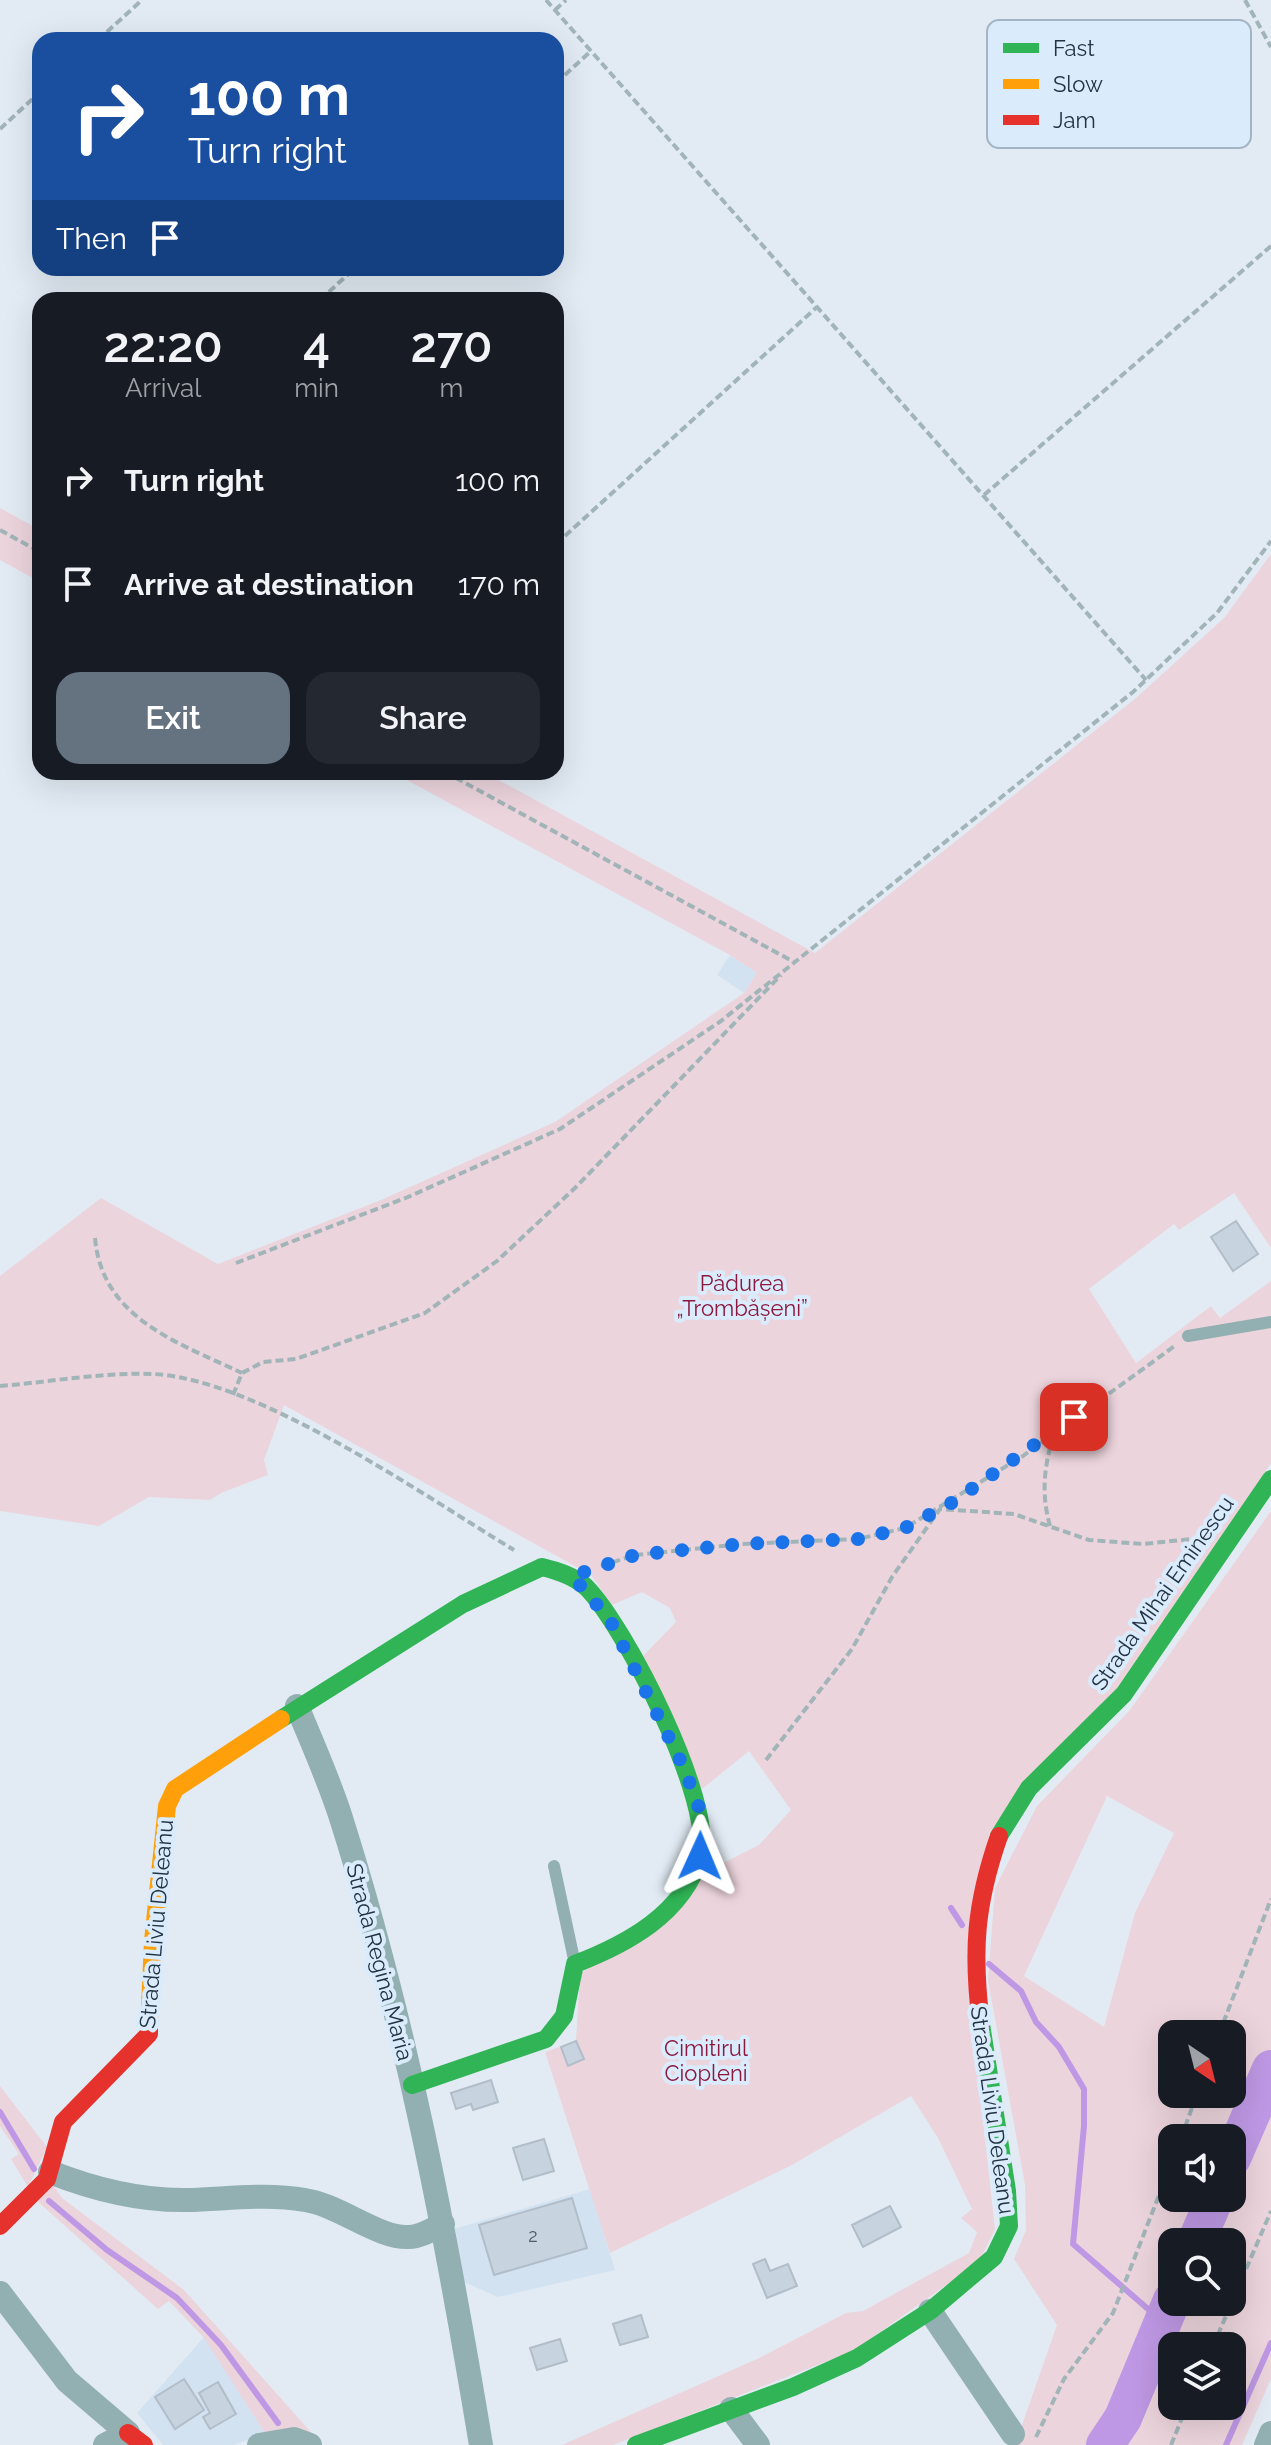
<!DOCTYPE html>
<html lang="en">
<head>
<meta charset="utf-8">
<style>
  :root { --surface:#171b24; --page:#242831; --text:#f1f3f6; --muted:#9ea1a6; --accent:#657381 }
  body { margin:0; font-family:Raleway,sans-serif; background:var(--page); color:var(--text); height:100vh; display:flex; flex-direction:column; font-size:30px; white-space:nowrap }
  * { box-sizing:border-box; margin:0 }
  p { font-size:26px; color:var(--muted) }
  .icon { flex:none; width:44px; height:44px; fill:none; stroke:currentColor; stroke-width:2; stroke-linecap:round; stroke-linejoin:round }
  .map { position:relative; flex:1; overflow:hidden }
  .side { position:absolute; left:32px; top:292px; width:532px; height:488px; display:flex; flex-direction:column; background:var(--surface); border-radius:24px; box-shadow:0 8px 32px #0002 }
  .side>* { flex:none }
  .top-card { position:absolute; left:32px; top:32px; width:532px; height:244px; border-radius:24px; box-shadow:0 8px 32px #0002; background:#1a4fa0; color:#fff; overflow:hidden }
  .needle { width:52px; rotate:145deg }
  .fabs { position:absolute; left:1158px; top:2020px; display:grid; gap:16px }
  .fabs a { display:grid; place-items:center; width:88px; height:88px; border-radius:16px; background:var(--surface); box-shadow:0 8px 32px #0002; font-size:40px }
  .pin { position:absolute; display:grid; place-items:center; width:68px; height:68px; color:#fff; margin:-34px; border-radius:16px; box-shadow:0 4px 12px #0006 }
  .me { position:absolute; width:88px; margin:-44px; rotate:1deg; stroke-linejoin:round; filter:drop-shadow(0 0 6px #0008) }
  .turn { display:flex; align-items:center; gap:28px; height:168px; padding:0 24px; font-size:36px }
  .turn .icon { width:104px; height:104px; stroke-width:2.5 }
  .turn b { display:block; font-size:56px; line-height:68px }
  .then { display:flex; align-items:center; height:76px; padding:0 24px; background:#0003; gap:16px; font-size:30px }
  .eta { display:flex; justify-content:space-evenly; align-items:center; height:136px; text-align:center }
  .eta b { font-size:48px; font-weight:600; line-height:56px }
  .cta { display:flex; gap:16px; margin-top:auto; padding:16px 24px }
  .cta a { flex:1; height:92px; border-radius:24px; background:var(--accent); color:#fff; font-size:32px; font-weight:600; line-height:92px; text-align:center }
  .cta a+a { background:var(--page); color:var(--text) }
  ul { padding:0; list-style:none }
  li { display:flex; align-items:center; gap:24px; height:104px; padding:0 24px }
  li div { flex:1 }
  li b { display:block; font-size:30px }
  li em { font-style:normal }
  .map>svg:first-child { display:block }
  .built { fill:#d3e2f1 }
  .green { fill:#ecd4dc; fill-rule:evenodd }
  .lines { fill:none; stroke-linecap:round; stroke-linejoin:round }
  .stream { stroke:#be98e4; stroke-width:6 }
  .river { stroke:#be98e4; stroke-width:38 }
  .building { fill:#c7d3de; stroke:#b1bdc9; stroke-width:2 }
  .path { stroke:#a1b4b8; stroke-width:4; stroke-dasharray:8 4; stroke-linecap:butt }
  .lane { stroke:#92b0b1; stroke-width:12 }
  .street { stroke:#92b0b1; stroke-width:24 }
  .fast { stroke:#30b455; stroke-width:18 }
  .slow { stroke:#ff9f0a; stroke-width:18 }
  .jam { stroke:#e5322d; stroke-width:18 }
  .route { stroke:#1a73e8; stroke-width:14; stroke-dasharray:0 25.2 }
  .labels { text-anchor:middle; stroke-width:8; stroke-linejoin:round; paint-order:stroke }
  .number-label { font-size:18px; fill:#4e5e6c }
  .park-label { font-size:22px; fill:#8c183e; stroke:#daebfc }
  .street-label { font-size:22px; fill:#223343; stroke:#daebfc }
  .key { fill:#daebfc; stroke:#a3b4c4; stroke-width:2 }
  .key-label { font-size:22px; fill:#223343 }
</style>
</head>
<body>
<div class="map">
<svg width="1271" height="2445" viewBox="0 0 1271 2445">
  <rect width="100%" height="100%" fill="#e2ebf4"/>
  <path class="built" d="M730 955 757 973 744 993 717 975Z
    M590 2189 615 2270 498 2297 464 2282 454 2229Z
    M204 2337 265 2433 234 2445H163L137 2413Z"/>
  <path class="green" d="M0 508 40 530V582L0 560Z
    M1271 554V1248L1234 1193 1179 1230 1174 1224 1089 1289 1136 1363 1211 1306 1220 1318 1271 1281V1463L1122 1685 989 1833 979 2084 995 2229 979 2262 853 2351 613 2445H562L757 2359 846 2313 863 2311 969 2253 977 2232 961 2218 972 2209 938 2138 911 2096 790 2166 610 2253 545 2052 576 2041 580 1974 711 1869 759 1845 791 1810 749 1751 702 1789 641 1658 676 1622 670 1608 642 1592 612 1605 591 1575 284 1405 264 1460 268 1475 221 1493 210 1500 149 1497 99 1526 0 1511V1276L101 1198 218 1264 381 1200 555 1122 744 993 757 973 730 955 392 772H484L815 953 1136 698 1224 618Z
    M1271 1511V2379L1242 2445H1015L1057 2325 1014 2259 1026 2230 1025 2185 988 1980 995 1888 1037 1806 1130 1710ZM1107 1796 1174 1833 1135 1913 1104 2027 1024 1976ZM1172 2034H1232V2094H1172ZM1172 2138H1232V2198H1172ZM1172 2242H1232V2302H1172ZM1172 2346H1232V2406H1172Z
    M0 2086 47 2147 28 2187 11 2159 19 2154 0 2126Z
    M53 2185 62 2198 184 2290 318 2440 265 2433 204 2338 169 2301 158 2309 36 2200Z"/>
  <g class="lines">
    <path class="stream" d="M951 1908 962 1925
      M989 1964 1021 1991 1036 2022 1059 2047 1084 2089V2126L1073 2244 1163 2322
      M0 2112 34 2169
      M49 2201 107 2250 177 2298 221 2345 278 2423
      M1226 2445 1271 2343"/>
    <path class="river" d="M1232 2158 1271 2069
      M1196 2242 1215 2198
      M1105 2445 1123 2418 1172 2300"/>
  </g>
  <path class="building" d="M1236 1221 1258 1254 1233 1271 1211 1237Z
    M576 2041 584 2059 568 2066 561 2047Z
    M491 2080 498 2102 473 2110 471 2104 456 2109 451 2093Z
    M544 2139 554 2171 523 2180 513 2148Z
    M572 2198 587 2248 494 2275 479 2225Z
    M890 2206 901 2227 863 2247 852 2225Z
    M765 2259 770 2271 788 2264 797 2286 767 2298 753 2264Z
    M641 2315 648 2337 620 2345 613 2324Z
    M560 2339 567 2361 537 2370 530 2348Z
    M184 2379 204 2410 175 2429 155 2397Z
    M218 2382 236 2414 210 2429 203 2417 210 2413 199 2393Z"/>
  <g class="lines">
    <path class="path" d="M546 0 1146 680
      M1245 0 1271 47
      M555 10 566 0
      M98 40 142 0
      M556 83 591 51
      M0 129 40 92
      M320 300 355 268
      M984 495 1271 246
      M0 530 40 552
      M556 544 817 307
      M445 772 794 962
      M95 1238C102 1319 179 1343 242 1373
      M236 1263 408 1197 560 1129 721 1021 1133 692 1217 613 1271 541
      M0 1386C50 1382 103 1372 153 1374 257 1379 423 1495 514 1550
      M233 1395 242 1373 263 1362 296 1359 425 1313 497 1261 575 1188 781 975
      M1050 1526C1041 1493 1044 1469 1053 1436
      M601 1566 635 1555 742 1544 858 1539 905 1528 1023 1456 1176 1345
      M766 1760 852 1649 892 1577 940 1509 1014 1514 1089 1540 1143 1544 1202 1538
      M1219 2034 1271 1899
      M1181 2138 1197 2094
      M1232 2302 1271 2211
      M1213 2346 1232 2302
      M1036 2437 1064 2379 1113 2313 1172 2162
      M1171 2445 1187 2406"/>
    <path class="lane" d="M1188 1336 1271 1322
      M554 1866 575 1964"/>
    <path class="street" d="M297 1706C312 1743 329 1780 341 1818 406 2023 446 2234 481 2445
      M50 2172C93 2189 142 2201 188 2200 227 2199 267 2193 305 2200 339 2205 379 2239 409 2237 420 2237 433 2229 443 2224
      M0 2293 67 2381 128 2433 105 2445
      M930 2311 1013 2434
      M731 2409 758 2445
      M259 2445 294 2439 310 2445
      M1266 2445 1271 2433"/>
    <path class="fast" d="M281 1719 463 1604 542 1567C558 1571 574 1576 586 1587 625 1626 716 1804 700 1857 683 1914 627 1944 575 1964L564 2016 546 2039 412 2085
      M999 1836 1029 1788 1124 1694 1271 1479
      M636 2445 793 2387 857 2358 930 2311 994 2257 1009 2226 1007 2191 981 2024"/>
    <path class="slow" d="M149 2028 153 1941 167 1806 175 1789 281 1719"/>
    <path class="jam" d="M981 2024C972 1952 975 1905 999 1836
      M0 2226 47 2179 63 2122 149 2034V2028
      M128 2433 144 2445"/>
  </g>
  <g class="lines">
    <path class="route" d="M700 1856 701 1813 684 1768 610 1620 572 1576 635 1555 742 1544 858 1539 905 1528 953 1502 1074 1417"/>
  </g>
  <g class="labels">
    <g class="number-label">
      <text x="533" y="2242">2</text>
    </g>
    <g class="park-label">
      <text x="742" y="1291">Pădurea<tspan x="742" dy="25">„Trombășeni”</tspan></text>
      <text x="706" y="2056">Cimitirul<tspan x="706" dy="25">Ciopleni</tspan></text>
    </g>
    <g class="street-label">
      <text transform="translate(1162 1593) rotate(-55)" y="8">Strada Mihai Eminescu</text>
      <text transform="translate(156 1924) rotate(-85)" y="8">Strada Liviu Deleanu</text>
      <text transform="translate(380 1962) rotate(75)" y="8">Strada Regina Maria</text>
      <text transform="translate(993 2110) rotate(82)" y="8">Strada Liviu Deleanu</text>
    </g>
  </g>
  <rect x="987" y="20" width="264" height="128" rx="12" class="key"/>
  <rect x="1003" y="43" width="36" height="10" fill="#30b455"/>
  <rect x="1003" y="79" width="36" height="10" fill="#ff9f0a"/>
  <rect x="1003" y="115" width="36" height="10" fill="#e5322d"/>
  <g class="key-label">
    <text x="1053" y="56">Fast</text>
    <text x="1053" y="92">Slow</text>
    <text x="1053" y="128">Jam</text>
  </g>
</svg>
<div class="fabs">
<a><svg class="needle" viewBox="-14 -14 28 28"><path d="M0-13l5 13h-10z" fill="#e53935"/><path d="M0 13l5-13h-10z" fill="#9ea1a6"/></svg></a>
<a><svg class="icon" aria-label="sound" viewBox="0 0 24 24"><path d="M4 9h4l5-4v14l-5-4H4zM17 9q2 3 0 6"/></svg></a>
<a><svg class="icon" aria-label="search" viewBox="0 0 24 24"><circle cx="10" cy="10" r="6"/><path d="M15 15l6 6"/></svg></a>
<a><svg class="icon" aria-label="layers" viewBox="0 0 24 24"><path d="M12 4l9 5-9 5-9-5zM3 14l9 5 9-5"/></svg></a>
</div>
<div class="pin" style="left:1074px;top:1417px;background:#d93025"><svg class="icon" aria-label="arrive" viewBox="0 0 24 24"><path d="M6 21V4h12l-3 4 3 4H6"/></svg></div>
<svg class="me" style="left:700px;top:1856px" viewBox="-20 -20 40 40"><path d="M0-17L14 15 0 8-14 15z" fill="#1a73e8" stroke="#fff" stroke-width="4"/></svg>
<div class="top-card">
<div class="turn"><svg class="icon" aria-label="right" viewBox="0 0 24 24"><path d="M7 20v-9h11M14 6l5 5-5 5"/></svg><div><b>100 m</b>Turn right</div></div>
<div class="then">Then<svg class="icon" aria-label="arrive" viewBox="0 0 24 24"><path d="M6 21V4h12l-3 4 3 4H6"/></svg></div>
</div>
<section class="side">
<div class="eta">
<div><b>22:20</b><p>Arrival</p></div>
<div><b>4</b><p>min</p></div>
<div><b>270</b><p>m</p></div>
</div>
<ul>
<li><svg class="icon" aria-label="right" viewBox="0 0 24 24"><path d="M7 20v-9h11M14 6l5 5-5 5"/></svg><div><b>Turn right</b></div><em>100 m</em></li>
<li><svg class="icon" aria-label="arrive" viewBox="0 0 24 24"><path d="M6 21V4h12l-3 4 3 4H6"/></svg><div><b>Arrive at destination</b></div><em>170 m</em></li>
</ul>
<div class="cta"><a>Exit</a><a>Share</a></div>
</section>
</div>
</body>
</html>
